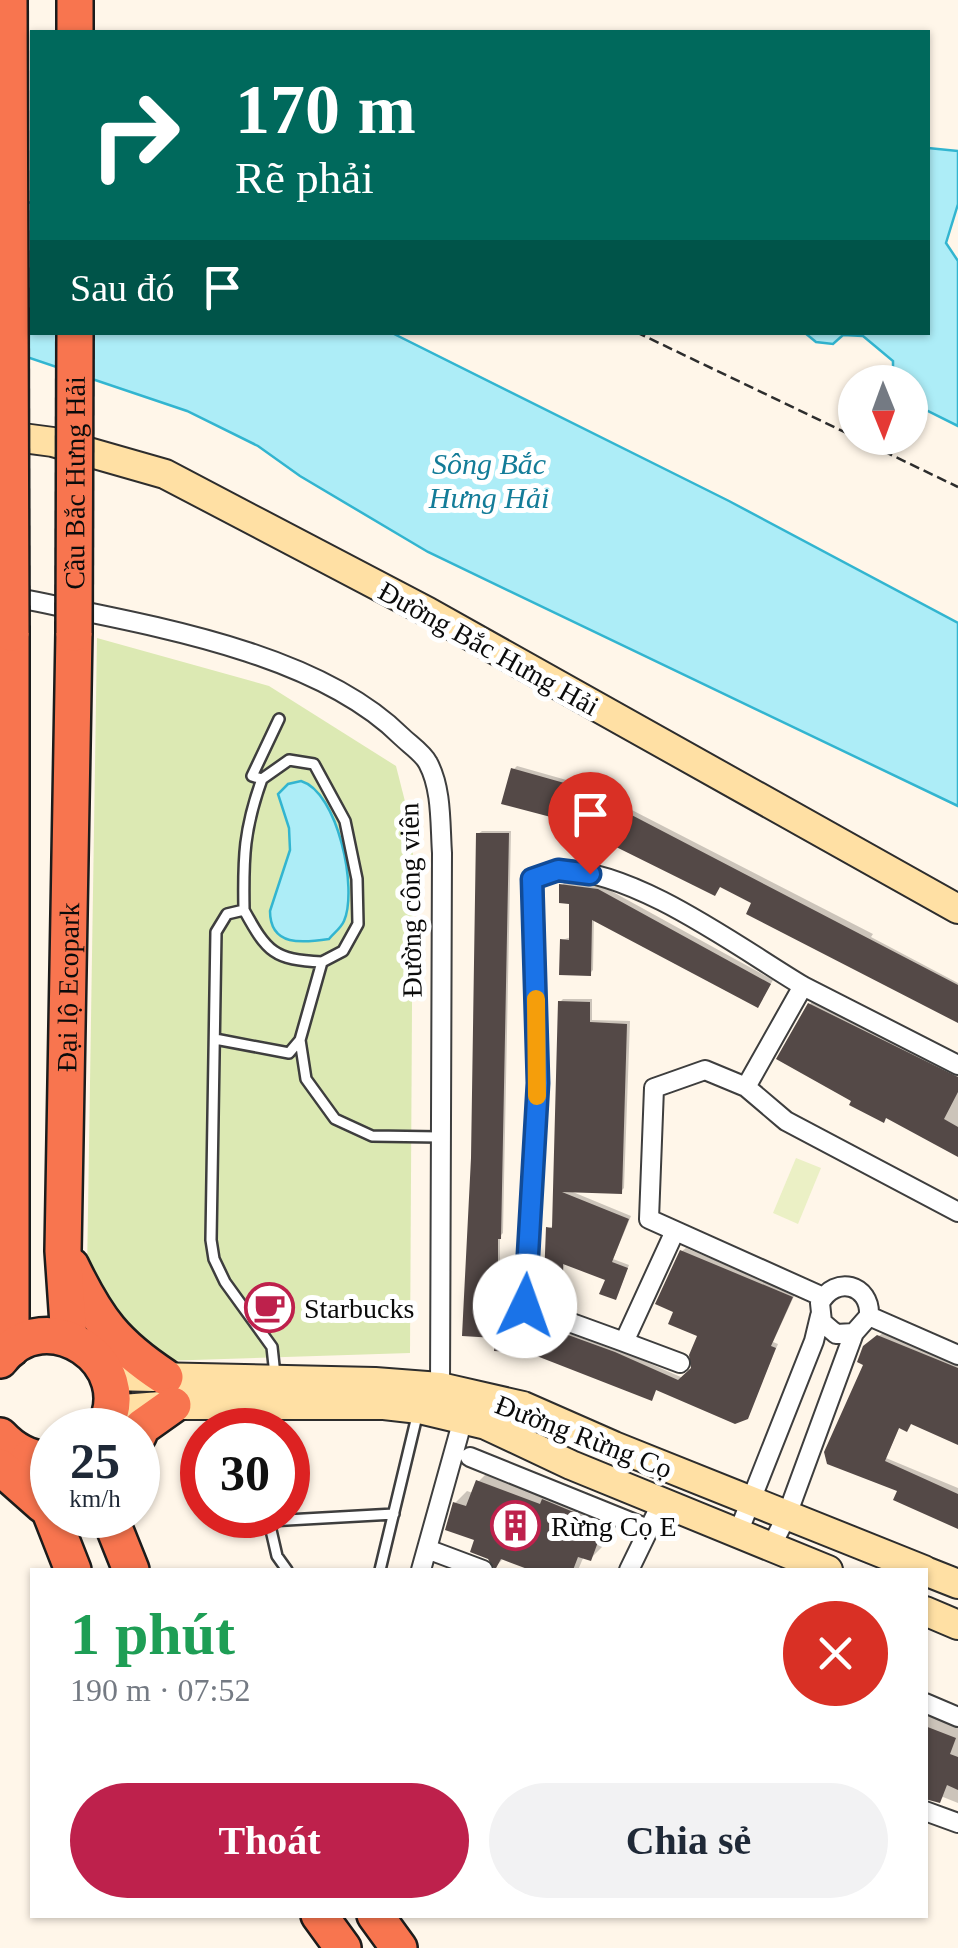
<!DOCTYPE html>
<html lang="vi">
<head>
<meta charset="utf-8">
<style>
  :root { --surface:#fff; --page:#f2f2f3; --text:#1f2937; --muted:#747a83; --accent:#be214c }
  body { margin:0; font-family:Georgia,serif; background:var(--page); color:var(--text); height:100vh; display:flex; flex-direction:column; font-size:38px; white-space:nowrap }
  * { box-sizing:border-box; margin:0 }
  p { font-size:32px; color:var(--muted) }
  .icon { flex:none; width:55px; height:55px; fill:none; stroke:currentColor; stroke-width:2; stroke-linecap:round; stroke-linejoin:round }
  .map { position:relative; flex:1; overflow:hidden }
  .drawer { position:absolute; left:30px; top:1568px; width:898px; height:350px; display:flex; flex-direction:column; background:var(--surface); border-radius:0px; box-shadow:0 2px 8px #0004 }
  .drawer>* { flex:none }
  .top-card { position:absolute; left:30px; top:30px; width:900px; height:305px; border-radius:0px; box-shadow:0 2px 8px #0004; background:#00695c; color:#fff; overflow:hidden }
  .needle { width:65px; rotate:179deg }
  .controls { position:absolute; left:838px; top:365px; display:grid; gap:20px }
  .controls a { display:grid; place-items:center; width:90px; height:90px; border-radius:50%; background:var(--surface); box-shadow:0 2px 8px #0004; font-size:50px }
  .speed { position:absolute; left:30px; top:1408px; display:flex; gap:20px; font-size:50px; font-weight:700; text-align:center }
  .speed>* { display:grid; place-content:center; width:130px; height:130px; border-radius:50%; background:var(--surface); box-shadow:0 2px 8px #0004; line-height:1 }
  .speed small { font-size:25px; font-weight:400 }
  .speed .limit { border:15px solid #d22; background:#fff; color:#111 }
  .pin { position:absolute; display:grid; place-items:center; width:85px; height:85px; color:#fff; margin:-102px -42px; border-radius:50% 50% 50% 0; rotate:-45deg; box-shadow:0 0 10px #0007 }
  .pin .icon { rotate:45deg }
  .me { position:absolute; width:110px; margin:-55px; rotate:3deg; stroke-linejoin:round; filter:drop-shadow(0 0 8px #0008) }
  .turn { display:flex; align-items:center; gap:35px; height:210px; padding:0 40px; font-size:45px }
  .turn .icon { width:130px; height:130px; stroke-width:2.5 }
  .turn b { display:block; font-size:70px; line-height:85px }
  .then { display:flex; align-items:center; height:95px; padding:0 40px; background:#0003; gap:20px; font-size:38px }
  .round { display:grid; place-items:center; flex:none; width:105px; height:105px; border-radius:52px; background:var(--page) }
  .summary { display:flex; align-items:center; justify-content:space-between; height:170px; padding:0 40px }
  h1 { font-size:60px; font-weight:700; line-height:75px; color:#1e9e55 }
  .action { display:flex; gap:20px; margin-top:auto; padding:20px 40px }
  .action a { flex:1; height:115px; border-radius:60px; background:var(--accent); color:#fff; font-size:40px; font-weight:700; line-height:115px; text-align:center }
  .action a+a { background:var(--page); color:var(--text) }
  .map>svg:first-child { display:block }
  .green { fill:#dce9b3 }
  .pitch { fill:#ebf0c5 }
  .water { fill:#adedf7; stroke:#32b5d0; stroke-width:2.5 }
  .shadow { fill:#0003 }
  .building { fill:#544947 }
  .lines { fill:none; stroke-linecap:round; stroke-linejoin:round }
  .lane-casing { stroke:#3e3e3e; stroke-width:14 }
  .street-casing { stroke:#3e3e3e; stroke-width:22 }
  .secondary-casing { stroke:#2d2d2d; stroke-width:32 }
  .highway-casing { stroke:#1c1c1c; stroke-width:40 }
  .path { stroke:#2d2d2d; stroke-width:2.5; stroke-dasharray:10 5; stroke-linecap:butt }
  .lane { stroke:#fff; stroke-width:9 }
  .street { stroke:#fff; stroke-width:18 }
  .secondary { stroke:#ffe0a4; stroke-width:28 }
  .highway { stroke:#f8754f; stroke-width:35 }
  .highway-bridge-casing { stroke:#1c1c1c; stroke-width:40; stroke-linecap:butt }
  .highway-bridge { stroke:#f8754f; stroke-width:35 }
  .route-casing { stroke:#114b97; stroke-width:25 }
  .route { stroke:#1a73e8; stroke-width:18 }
  .slow { stroke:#f59e0b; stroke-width:18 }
  .labels { text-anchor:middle; stroke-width:10; stroke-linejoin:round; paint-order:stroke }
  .street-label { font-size:28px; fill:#0b0b0b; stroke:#fff }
  .poi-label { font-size:28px; fill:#0b0b0b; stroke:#fff; text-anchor:start }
  .water-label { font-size:30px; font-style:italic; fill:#137c98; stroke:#fff }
</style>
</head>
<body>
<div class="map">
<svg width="958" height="1948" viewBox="0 0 958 1948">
  <rect width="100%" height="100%" fill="#fff6e9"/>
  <path class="green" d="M97 638 269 686 396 766 413 833 410 1353 161 1361 125 1338 87 1274Z"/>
  <path class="pitch" d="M796 1158 821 1168 798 1224 773 1213Z"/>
  <path class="water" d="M928 148 958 151V204L946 243 958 261V426L910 402V382H893V361L863 336 843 335 833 344 816 342 805 333 928 332Z
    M0 196 32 203V332L392 333 729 501 958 623V806L428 552 300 476 258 446 187 411 0 348Z
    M301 781C338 792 358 889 344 921 341 928 334 933 329 939 303 943 270 947 270 911L290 850 289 828 278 794 288 784Z"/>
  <path class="shadow" d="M517 766 577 783 575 789 626 807 873 934 871 937 958 983V1021L754 902 606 829 514 769Z
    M482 831H511L503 1233 500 1236V1279L491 1283 489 1319 539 1321 619 1350 683 1378 694 1369 700 1335 682 1251 686 1248 795 1294 773 1342 778 1344 747 1417 657 1388 654 1395 497 1335 465 1334 474 1158 478 834Z
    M565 882 602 886 773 980 761 1001 594 918 593 970 590 973 562 940 571 937 572 901 562 885Z
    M563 999H592V1020L630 1021 624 1188 621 1191 568 1190 631 1216 613 1259 629 1265 618 1294 608 1278 565 1262 562 1278 549 1228 555 1225 560 1002Z
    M813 1001 958 1074V1155L810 1004Z
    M883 1333 958 1364V1442L912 1422 900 1426 886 1458 958 1488V1525L900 1490 829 1462 867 1364 869 1343Z
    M490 1470 613 1519 602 1547 590 1559 584 1556 578 1570H537L504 1558 496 1566 455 1503 467 1491 473 1493 478 1482Z
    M931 1713 958 1723V1803L943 1797 939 1800 925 1797V1719Z"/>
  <path class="building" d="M511 768 575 786 573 793 622 810 958 985V1023L746 914 751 903 720 887 715 896 602 840 604 831 501 804Z
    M476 833H509L501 1239H498V1285H489L487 1321 535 1323 615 1352 678 1380 691 1368 689 1355 697 1336 668 1324 673 1312 655 1304 680 1250 793 1297 771 1346 776 1348 748 1419 735 1424 656 1390 652 1401 529 1353 494 1351 495 1338 462 1336 471 1158Z
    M559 884 598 889 771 984 758 1008 592 920 591 976 559 975 560 939 569 940V904L559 903Z
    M558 1001 590 1002V1022L627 1024 622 1194 562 1192 629 1219 612 1262 628 1268 616 1300 599 1294 605 1280 563 1264V1281L544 1280 546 1227 552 1228Z
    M808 1003 958 1077V1092L944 1119 958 1127V1157L886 1118 884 1123 849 1105 851 1101 776 1059Z
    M877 1335 958 1368V1445L911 1424 907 1432 899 1428 885 1461 958 1494V1529L893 1500 897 1491 827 1464 824 1452 863 1365 857 1362 863 1346Z
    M476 1480 540 1504 542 1499 588 1518 586 1524 602 1531 591 1561 578 1557 573 1570H530L501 1559 495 1570 488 1559 470 1552 474 1540 445 1530 453 1502 466 1506Z
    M925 1726 956 1738 950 1754 958 1757V1790L947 1785 940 1803 925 1799Z"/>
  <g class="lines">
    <defs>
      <path id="lane" d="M279 719 252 776 262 779 289 760 314 764 345 821 357 879 358 924 343 951 322 962 300 1040 306 1079 335 1119 372 1136 439 1137
        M244 910C243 857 244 829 262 779
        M215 1039 289 1053 300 1040
        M275 1375 272 1347 225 1282 214 1259 211 1240 216 932 227 914 244 910C267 952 274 960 322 962
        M268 1517 277 1556 287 1570
        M269 1521 394 1514
        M380 1570 418 1412"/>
      <path id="street" d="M5 595C127 622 310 646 401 736 409 744 423 753 428 763 442 789 440 824 442 853L440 1387 434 1394
        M746 1087 803 986 958 1065
        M675 1231 624 1342 525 1306 538 1083 533 879C542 876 552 870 562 870 638 872 738 947 803 986
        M823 1297 649 1219 654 1088 705 1070 746 1087 786 1121 958 1212
        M869 1316 958 1355
        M624 1342 680 1363
        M470 1457 648 1529
        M738 1533 814 1341 820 1316
        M771 1547 787 1515 854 1333 869 1316C871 1284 835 1275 820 1303L822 1322 836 1334 854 1333
        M427 1549 483 1570
        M421 1570 465 1412
        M629 1570 662 1502
        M925 1703 958 1717
        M925 1811 958 1823"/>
      <path id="secondary" d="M0 435 53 442 165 474 428 612 958 909
        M108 1376 375 1382 440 1387 523 1406 614 1446 924 1570
        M110 1410 173 1405H384L419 1409 486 1425 571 1465 828 1570
        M925 1571 958 1584
        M925 1611 958 1625"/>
      <g id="highway">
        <path d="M75 32V0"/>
        <path d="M71 1266C97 1320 115 1344 165 1377"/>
        <path id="s1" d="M69 1339 63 1251 74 633"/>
        <path d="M11 1349V633"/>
        <path d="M0 1360C45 1299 142 1363 103 1430"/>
        <path d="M0 1436C14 1451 27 1457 47 1461"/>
        <path d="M138 1436 142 1427 173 1405"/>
        <path d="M29 1458 73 1570"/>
        <path d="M0 1467 43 1505"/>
        <path d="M109 1515 131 1570"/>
        <path d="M319 1915 343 1948"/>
        <path d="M375 1915 399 1948"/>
      </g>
    </defs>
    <use href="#lane" class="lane-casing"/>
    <use href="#street" class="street-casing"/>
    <use href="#secondary" class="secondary-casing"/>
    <use href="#highway" class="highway-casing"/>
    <path class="path" d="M636 332 855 437
      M856 438 958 487"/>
    <use href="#lane" class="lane"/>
    <use href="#street" class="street"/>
    <use href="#secondary" class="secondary"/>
    <use href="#highway" class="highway"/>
    <defs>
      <g id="highway-bridge">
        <path d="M9 0 11 633"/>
        <path id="s2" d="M74 633 75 332"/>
      </g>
    </defs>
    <use href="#highway-bridge" class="highway-bridge-casing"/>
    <use href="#highway-bridge" class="highway-bridge"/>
  </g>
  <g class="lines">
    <defs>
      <path id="route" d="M525 1306 538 1083 532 879 558 870 590 874"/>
    </defs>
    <use href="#route" class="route-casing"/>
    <use href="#route" class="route"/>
    <path class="slow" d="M536 999 537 1096"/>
  </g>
  <defs>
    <symbol id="cafe-ring" viewBox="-11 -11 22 22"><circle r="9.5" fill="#fff" stroke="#be214c" stroke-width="1.5"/><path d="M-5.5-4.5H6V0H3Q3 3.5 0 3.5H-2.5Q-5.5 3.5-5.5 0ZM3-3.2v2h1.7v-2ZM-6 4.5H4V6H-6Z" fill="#be214c"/></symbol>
    <symbol id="building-ring" viewBox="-11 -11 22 22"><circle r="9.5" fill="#fff" stroke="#be214c" stroke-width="1.5"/><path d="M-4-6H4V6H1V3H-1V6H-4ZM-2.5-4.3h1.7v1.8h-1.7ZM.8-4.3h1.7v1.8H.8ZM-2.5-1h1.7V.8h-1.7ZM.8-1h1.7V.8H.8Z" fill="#be214c"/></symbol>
  </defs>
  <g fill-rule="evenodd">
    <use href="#cafe-ring" x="242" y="1280" width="55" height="55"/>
    <use href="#building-ring" x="488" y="1498" width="55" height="55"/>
  </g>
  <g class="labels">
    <g class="street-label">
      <text dy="10" stroke="none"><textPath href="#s2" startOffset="150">Cầu Bắc Hưng Hải</textPath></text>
      <text transform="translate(489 648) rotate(29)" y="10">Đường Bắc Hưng Hải</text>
      <text transform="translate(410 900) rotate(-91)" y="10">Đường công viên</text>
      <text dy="10" stroke="none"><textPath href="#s1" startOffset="352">Đại lộ Ecopark</textPath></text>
      <text transform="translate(584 1436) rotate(21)" y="10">Đường Rừng Cọ</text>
    </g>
    <g class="poi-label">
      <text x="304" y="1318">Starbucks</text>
      <text x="551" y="1536">Rừng Cọ E</text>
    </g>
    <g class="water-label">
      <text x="489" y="474">Sông Bắc<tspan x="489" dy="34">Hưng Hải</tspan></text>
    </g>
  </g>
</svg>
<div class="controls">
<a><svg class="needle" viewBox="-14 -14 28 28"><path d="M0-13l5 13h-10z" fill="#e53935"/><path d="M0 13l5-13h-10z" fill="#747a83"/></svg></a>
</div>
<div class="speed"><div>25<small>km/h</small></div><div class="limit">30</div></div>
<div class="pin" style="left:590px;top:874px;background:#d93025"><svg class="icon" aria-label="arrive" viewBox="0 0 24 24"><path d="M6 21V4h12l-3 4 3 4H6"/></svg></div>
<svg class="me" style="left:525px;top:1306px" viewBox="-20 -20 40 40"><circle r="19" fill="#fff"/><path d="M0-13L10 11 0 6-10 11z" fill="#1a73e8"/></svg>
<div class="top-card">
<div class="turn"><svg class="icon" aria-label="right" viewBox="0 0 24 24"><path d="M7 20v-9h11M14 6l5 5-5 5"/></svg><div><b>170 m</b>Rẽ phải</div></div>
<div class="then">Sau đó<svg class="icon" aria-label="arrive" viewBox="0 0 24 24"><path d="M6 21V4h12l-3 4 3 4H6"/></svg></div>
</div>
<section class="drawer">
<div class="summary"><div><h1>1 phút</h1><p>190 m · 07:52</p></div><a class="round" style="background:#d93025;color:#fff"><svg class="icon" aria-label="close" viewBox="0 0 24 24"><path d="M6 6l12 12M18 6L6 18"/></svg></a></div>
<div class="action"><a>Thoát</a><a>Chia sẻ</a></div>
</section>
</div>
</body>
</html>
